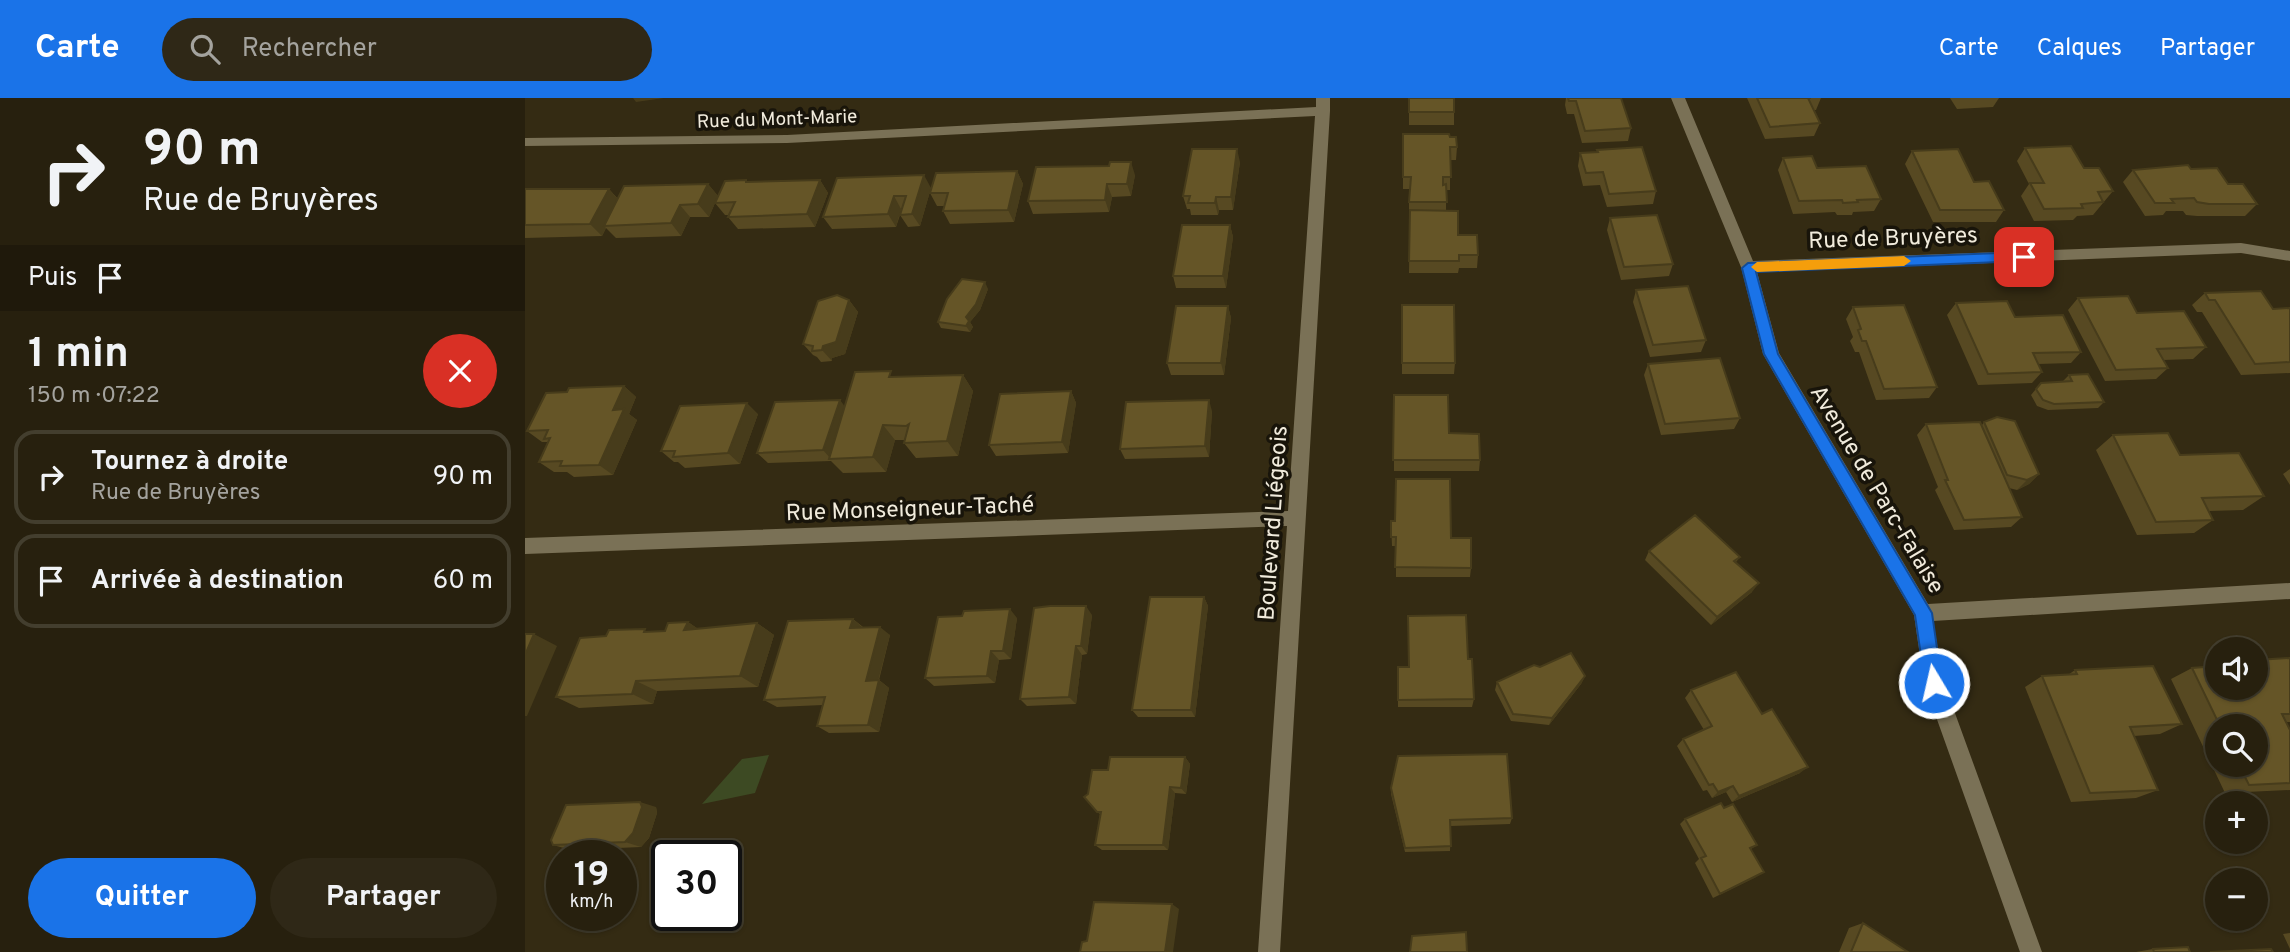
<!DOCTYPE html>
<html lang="fr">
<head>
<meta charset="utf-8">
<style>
  :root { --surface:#27200e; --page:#2f2817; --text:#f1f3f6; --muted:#a4a39e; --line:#433e2e; --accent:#1a73e8 }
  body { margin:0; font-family:Overpass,sans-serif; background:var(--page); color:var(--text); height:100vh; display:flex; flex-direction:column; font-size:26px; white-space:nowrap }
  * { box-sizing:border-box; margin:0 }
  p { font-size:23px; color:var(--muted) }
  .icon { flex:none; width:38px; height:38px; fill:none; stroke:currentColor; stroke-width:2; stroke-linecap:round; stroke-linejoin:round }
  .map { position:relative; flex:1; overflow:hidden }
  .details { display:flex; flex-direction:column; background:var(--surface); width:525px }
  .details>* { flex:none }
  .top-card { background:#27200e; color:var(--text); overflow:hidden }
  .fabs { position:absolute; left:1680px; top:539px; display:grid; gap:14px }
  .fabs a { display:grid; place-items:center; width:63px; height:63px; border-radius:50%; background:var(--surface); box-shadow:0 2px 5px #0004,0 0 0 2px var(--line); font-size:35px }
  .speed { position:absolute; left:21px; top:742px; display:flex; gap:14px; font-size:35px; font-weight:700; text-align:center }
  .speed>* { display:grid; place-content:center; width:91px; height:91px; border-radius:50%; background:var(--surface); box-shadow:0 2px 5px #0004,0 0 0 2px var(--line); line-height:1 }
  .speed small { font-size:18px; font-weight:400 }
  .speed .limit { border:4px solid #111; border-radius:10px; background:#fff; color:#111 }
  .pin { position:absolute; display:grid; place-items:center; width:60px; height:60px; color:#fff; margin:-30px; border-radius:14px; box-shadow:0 4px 10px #0006 }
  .me { position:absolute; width:77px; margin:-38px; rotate:351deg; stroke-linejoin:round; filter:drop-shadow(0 0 5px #0008) }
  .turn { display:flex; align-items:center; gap:24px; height:147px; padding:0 28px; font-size:32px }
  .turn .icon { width:91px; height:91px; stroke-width:2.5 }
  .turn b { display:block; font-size:49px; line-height:60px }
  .then { display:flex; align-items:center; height:66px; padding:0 28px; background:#0003; gap:14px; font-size:26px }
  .round { display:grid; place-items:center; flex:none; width:74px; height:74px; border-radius:37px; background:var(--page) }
  .overview { display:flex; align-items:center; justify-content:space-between; height:119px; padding:0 28px }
  h1 { font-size:42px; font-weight:700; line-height:52px }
  .primary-button { display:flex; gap:14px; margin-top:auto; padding:14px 28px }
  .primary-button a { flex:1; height:80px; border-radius:42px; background:var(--accent); color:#fff; font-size:28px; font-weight:700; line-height:80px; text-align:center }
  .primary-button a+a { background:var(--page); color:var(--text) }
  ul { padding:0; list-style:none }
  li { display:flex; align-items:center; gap:21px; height:94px; margin:0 14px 10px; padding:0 14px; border:4px solid var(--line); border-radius:21px }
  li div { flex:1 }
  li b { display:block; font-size:26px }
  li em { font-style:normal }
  header { display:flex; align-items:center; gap:42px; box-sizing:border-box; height:98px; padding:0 35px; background:var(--accent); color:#fff }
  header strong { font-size:33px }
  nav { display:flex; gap:38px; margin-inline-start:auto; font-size:24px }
  .search { width:490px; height:63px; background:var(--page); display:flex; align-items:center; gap:18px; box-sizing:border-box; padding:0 24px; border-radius:38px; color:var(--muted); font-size:26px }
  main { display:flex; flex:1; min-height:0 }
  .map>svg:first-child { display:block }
  .green { fill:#3d4a23 }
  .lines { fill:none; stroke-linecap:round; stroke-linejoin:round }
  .minor { fill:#7a7156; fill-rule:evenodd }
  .wall { fill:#574922; fill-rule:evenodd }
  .shaded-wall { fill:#473c1b }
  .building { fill:#655527; stroke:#473c1b; stroke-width:2 }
  .route { fill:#1a73e8; stroke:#114b97; stroke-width:2 }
  .slow { fill:#f59e0b }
  .labels { text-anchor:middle; stroke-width:7; stroke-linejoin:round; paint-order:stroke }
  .far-street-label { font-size:19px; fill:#f1ebdc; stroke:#18140a }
  .street-label { font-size:23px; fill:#f1ebdc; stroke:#18140a }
</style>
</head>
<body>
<header>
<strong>Carte</strong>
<div class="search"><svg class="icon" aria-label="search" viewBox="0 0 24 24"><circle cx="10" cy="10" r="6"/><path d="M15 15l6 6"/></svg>Rechercher</div>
<nav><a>Carte</a><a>Calques</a><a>Partager</a></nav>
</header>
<main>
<section class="details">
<div class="top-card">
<div class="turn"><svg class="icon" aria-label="right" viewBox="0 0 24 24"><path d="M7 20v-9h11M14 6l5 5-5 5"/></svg><div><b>90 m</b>Rue de Bruyères</div></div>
<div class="then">Puis<svg class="icon" aria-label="arrive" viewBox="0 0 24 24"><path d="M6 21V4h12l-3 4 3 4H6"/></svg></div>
</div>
<div class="overview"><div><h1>1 min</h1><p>150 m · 07:22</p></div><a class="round" style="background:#d93025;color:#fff"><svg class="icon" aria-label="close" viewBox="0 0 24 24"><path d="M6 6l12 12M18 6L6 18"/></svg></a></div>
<ul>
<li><svg class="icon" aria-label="right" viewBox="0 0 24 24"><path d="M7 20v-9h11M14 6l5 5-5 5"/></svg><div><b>Tournez à droite</b><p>Rue de Bruyères</p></div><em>90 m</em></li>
<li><svg class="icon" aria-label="arrive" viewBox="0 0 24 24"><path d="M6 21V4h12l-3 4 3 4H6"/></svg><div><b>Arrivée à destination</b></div><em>60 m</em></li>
</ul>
<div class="primary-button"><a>Quitter</a><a>Partager</a></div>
</section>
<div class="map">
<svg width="1765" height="854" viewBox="0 0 1765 854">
  <rect width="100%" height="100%" fill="#342b13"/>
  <path class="green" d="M244 657 230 695 177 706 217 661Z"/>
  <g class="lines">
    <path class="minor" d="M791 0H805V13L755 854H733L762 428 0 456V440L763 413 790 18 262 45 0 48V40L262 37 791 9Z
      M1146 0H1160L1228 163 1716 145 1765 153V163L1716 155 1232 174 1254 255 1403 506 1765 485V501L1408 523 1419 585 1517 854H1495L1399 585 1389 517 1238 256 1216 169Z"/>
  </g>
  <path class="wall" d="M884 0 929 14V27H884Z
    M1041 0H1096L1106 30 1103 43 1057 45 1049 16H1042L1040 7Z
    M1222 0H1296L1291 12H1289L1295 25 1289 38 1240 41Z
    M1425 0H1474L1468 9 1432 11Z
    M878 36 925 39 932 49 931 62H925V92H921V113L933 137 953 157 952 170H934L933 175H884L885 117H884V104L885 91H878Z
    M1500 50 1559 70 1588 93 1568 117 1552 118 1548 122 1509 123 1496 98 1504 86 1492 63Z
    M1072 52 1131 93 1128 106 1082 109 1075 87 1058 88 1053 68 1055 55 1072 54Z
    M1387 53 1449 84 1479 112 1471 124H1408L1380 66Z
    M1258 60 1292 70 1356 101 1349 113 1328 114 1327 117H1312L1310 114 1268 116 1253 72Z
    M715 64 708 112H694L693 117H666L665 111H662L658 98Z
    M1666 71 1732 106 1720 118H1672L1661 117 1658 113H1641L1638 117 1620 118 1598 84 1608 72Z
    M492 73 498 86 489 124 425 126 418 113 420 108H412L405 95Z
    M610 77 606 98 587 99 584 114 508 116 503 103Z
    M312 80 406 90 395 128 383 129 375 117 377 111 371 129 307 131 298 119Z
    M221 82 223 84 295 82 303 95 290 129 213 131 203 119 204 117H200L190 105 184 119H165L156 138 91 140 81 130 77 138 0 140V91H84L93 101 183 86 193 98Z
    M1085 120 1148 166 1144 178 1096 182 1082 132Z
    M705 127 708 139 701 190H651L648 178Z
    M463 191 455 212 445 224 448 229 445 234 416 230 413 224Z
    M1111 192 1181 242 1176 254 1125 259 1108 204Z
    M1680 195 1748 211 1765 210V275L1716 277 1677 214H1672L1667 207Z
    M1553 200 1612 215 1681 249 1668 261 1638 262 1643 270 1631 281 1580 283 1543 212Z
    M324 202 333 214 320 256 307 260V263L296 264 292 259 288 257 278 246Z
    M1431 205 1490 219 1556 254 1546 265 1513 266 1517 274 1507 285 1453 287 1422 217Z
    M877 207 930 265 929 276H877Z
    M703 208 706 220 699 277H646L642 265Z
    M1328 209 1412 289 1404 300 1351 302 1334 254H1330L1325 243 1328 239 1321 221Z
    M1123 266 1215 320 1209 331 1136 337 1119 277Z
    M438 277 448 293 433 358 391 360 379 345 380 342H370L361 374 318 375 306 363 243 365 232 355 320 309 370 279Z
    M1544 277 1579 304 1573 310 1523 312 1512 308 1506 297 1516 285 1539 284 1538 283Z
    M99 288 111 299 104 316 112 322 88 377 49 379 42 374H29L14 364 23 344H17L2 333 42 294Z
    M546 293 551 305 543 355 471 358 464 347Z
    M869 297 924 335 955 362 954 373H869Z
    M687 313 684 359 600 361 595 351Z
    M233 316 215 366 160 370 153 364H149L136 353Z
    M1459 324 1514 376 1504 386 1492 392 1484 390 1497 419 1486 429 1429 432 1410 392 1413 389 1392 337 1401 326 1457 327Z
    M1588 337 1655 357 1739 398 1718 412 1684 413 1688 422 1669 435 1612 437 1571 352Z
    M1765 371V387L1758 376Z
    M866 423 926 440 946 470 945 479H871V448H867Z
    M1124 453 1215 459 1211 464 1227 494 1186 527 1120 462Z
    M679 499 683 508 670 619H613L607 612Z
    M567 517 562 556 557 557 551 606 502 608 495 601Z
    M492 520 486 561 474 562 470 585 409 588 400 580Z
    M328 521 338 529 365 537 354 582 364 590 354 634 304 635 292 628 298 607 252 609 239 602Z
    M163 524 173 531 232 525 249 537 233 589 132 593 128 606 54 610 31 599 81 538 140 533Z
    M1765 560V624H1761L1765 632V692L1700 695 1646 581 1667 570 1692 590ZM1692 628H1731V667H1692Z
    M943 561 949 601 947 609H873V569H884Z
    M1550 572 1657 626 1635 636 1609 638 1633 692 1611 700 1546 704 1500 589 1517 578 1543 577Z
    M1060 578 1056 586 1024 627 986 623 970 592 972 584Z
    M1166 592 1237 616 1275 675 1207 704 1201 694 1187 700 1182 692 1178 693 1152 648 1158 641 1179 632 1160 600Z
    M660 659 665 666 661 696 650 695 643 752H577L570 747 575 716 572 714 563 696 583 672Z
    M866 690 987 720 985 726 926 728 925 753 880 754 866 696Z
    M131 709 132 715 124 740 116 749 46 752 28 747Z
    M1199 710 1232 747 1226 751 1231 779 1188 800 1170 765 1174 761 1155 726 1160 721Z
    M1338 825 1383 854H1314L1324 830Z
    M1765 835V851L1758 836Z
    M1628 851 1665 854H1611Z"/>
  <path class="shaded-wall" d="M108 0H139L111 4Z
    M712 51 715 64 708 112 706 99Z
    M606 64 610 77 606 98 602 86Z
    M492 73 498 86 489 124 483 112Z
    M399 77 406 90 395 128 387 116Z
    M295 82 303 95 290 129 282 116Z
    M183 86 193 98 184 119 173 106Z
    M582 86 587 99 584 114 580 102Z
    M84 91 95 104 79 128 81 130 77 138 65 126Z
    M369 98 376 111 371 129 363 116Z
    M691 99 694 112 693 117 690 105Z
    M155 107 165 119 156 138 146 125Z
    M705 127 708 139 701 190 698 178Z
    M460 184 463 191 455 212 445 224 448 229 445 234 441 228V219Z
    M324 202 333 214 320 256 307 260V263L297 252 298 248Z
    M703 208 706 220 699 277 696 265Z
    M438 277 448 293 433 358 422 343Z
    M99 288 111 299 104 316 112 322 88 377 74 367 88 312Z
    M546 293 551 305 543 355 537 344Z
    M315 302 324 314 306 361 298 352Z
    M684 302 687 313 684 359 680 348Z
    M222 305 233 316 215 366 203 355Z
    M358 327 370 342 361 374 348 359Z
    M1514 376 1504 386 1492 392 1502 382Z
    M1234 485 1227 494 1186 527 1192 519Z
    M679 499 683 508 670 619 666 612Z
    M561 508 567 517 562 556 556 548Z
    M485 511 492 520 486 561 478 553Z
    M328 521 338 530H325Z
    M163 524 181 536 159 532Z
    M232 525 249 537 233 589 215 578Z
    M355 529 365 537 351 591 341 583Z
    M9 536 32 548 2 618H0V557Z
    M551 548 557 557 551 606 544 599Z
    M466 553 474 562 470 585 462 578Z
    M1060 578 1056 586 1024 627 1027 620Z
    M354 582 364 590 354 634 343 627Z
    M111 583 132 593 128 606 107 596Z
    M660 659 665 666 661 696 656 690Z
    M1283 669 1275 675 1207 704 1214 698Z
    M1208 688 1201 694 1187 700 1193 694Z
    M645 689 650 695 643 752 638 747Z
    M115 704 131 709 132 715 124 740 116 749 100 744Z
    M647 806 654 811 648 854H640Z"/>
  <path class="building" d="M884 0H929V14H884Z
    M1043 0H1096L1106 30 1060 33 1051 3H1044Z
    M1232 0H1286H1283L1295 25 1245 29Z
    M878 36H924L925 39H931L932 49H925L926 79H918V87L921 86 922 104H884L886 79H878Z
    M1546 48 1559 70H1574L1588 93 1573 94 1578 104 1556 106 1558 110 1519 111 1505 85H1519L1500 50Z
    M1117 49 1131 93 1084 96 1078 74 1061 75 1055 55 1073 54 1072 52Z
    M667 51H712L706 99H691L690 105H663L665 98H658Z
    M1433 51 1449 84 1464 83 1479 112H1415L1387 53Z
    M1287 58 1292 70 1341 68 1356 101 1332 102 1333 104 1318 105 1317 102 1274 103 1258 60Z
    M585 64H606L602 86H582L580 102 503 103 511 69 584 68Z
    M1663 67 1666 71 1692 70 1703 86H1718L1732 106H1684L1672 104 1669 100 1646 101 1649 105H1630L1608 72Z
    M492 73 483 112 418 113 423 95H405L411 75Z
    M399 77 387 116 375 117 381 98H369L363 116 298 119 312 80Z
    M221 82V84L295 82 282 116 203 119 210 104 190 105 200 83Z
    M183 86 173 106 155 107 146 125 79 128 99 88Z
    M0 91H84L65 126 0 127Z
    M885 112 933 113V137H952L953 157H934V163H884Z
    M1132 117 1148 166 1099 169 1085 120Z
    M657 127H705L698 178H648Z
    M437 181 460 184 451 206 441 219 444 223 441 228 413 224 422 201Z
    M1163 188 1181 242 1128 247 1111 192Z
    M1736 193 1748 211 1765 210V264L1730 266 1690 202H1684L1680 195Z
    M312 197 324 202 311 244 298 248 297 252 287 253 288 248 278 246 293 203Z
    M1603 198 1612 215 1659 213 1681 249 1632 251 1643 270 1591 272 1553 200Z
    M1482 203 1490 219 1538 217 1556 254 1508 255 1517 274 1463 276 1431 205Z
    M877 207H929L930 265H877Z
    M1379 207 1412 289 1359 291 1341 243H1337L1333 232 1336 231 1328 209Z
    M651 208H703L696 265H642Z
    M1195 260 1215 320 1140 326 1123 266Z
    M366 273 364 279 438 277 422 343 379 345 384 326 381 328 358 327 348 359 304 361 330 274Z
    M1563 276 1579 304 1529 306 1518 302 1511 291 1516 285 1547 283 1544 277Z
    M99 288 88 312 99 311 74 367 35 368 37 363 14 364 25 340 19 341 23 332 2 333 21 295 42 294 44 290Z
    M546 293 537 344 464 347 475 296Z
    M869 297H923L924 335 954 336 955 362H868Z
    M315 302 298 352 232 355 250 304Z
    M684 302 680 348 595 351 601 304Z
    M222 305 203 355 148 359 150 353H136L155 308Z
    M1472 319 1490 323 1514 376 1502 382 1482 377 1459 324Z
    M1455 324 1497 419 1439 422 1420 382H1423L1401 326Z
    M1643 335 1655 357 1714 355 1739 398 1677 400 1688 422 1631 424 1588 337Z
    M871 381H925L926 440H946V470L870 469 871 439H866V423H870Z
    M1170 417 1215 459 1209 463 1234 485 1192 519 1124 453Z
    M625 499H679L666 612H607Z
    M525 508H561L556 548H551L544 599 495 601 509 510Z
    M485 511 478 553H466L462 578 400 580 413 519 437 518 439 513Z
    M941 517 943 561H947L949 601 873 602V569H884L883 518Z
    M328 521 325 530 355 529 341 583 354 582 343 627 292 628 300 599 239 602 263 523Z
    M163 524 159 532 232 525 215 578 111 583 107 596 31 599 55 540 81 538 84 532 120 531 119 534 140 533 143 525Z
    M0 536H9L0 557Z
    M1046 555 1060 578 1027 620 988 616 972 584 1009 567 1015 569Z
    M1765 560V616H1757L1765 632V685L1724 687 1714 667H1731V628H1695L1667 570 1692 568V590H1731V562Z
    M1628 568 1657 626 1605 629 1633 692 1565 695 1517 578 1552 576 1550 572Z
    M1211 574 1237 616 1247 611 1283 669 1214 698 1208 688 1193 694 1188 686 1184 687 1158 641 1187 628 1166 592Z
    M982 656 987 720 925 722 926 748 880 750 866 690 873 658Z
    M585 659H660L656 690 645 689 638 747H570L576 714H572L559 699 563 696 567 672H583Z
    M115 704 117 709 108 735 100 744 28 747 26 742 41 707Z
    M1196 705 1199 710 1208 706 1232 747 1225 750 1239 774 1195 796 1176 760 1181 758 1160 721Z
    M569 804 647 806 640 854H555L557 844 562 843Z
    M1338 825 1383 854H1326Z
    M941 834 942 854H885L887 838Z
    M1663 849 1665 854H1629L1628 851Z
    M1746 851 1748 854H1685Z"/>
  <path class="route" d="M1499 154 1506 159 1499 163 1231 174 1253 256 1407 515 1417 585 1415 591 1409 593 1403 591 1400 585 1390 517 1239 256 1217 170 1223 165Z"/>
  <path class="slow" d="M1379 158 1386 163 1379 168 1232 174 1226 169 1232 164Z"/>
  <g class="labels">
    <g class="far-street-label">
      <text transform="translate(252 20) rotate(-2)" y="7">Rue du Mont-Marie</text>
    </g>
    <g class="street-label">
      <text transform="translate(1368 139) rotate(-2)" y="8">Rue de Bruyères</text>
      <text transform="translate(1353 391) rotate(59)" y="8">Avenue de Parc-Falaise</text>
      <text transform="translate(385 410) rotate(-2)" y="8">Rue Monseigneur-Taché</text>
      <text transform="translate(747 425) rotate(-86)" y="8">Boulevard Liégeois</text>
    </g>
  </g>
</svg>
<div class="fabs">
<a><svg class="icon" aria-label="sound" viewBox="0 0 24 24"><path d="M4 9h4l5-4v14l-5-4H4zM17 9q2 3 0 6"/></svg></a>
<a><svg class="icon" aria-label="search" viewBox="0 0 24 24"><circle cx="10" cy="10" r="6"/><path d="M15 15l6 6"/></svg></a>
<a>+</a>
<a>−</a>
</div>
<div class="speed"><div>19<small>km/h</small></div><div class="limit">30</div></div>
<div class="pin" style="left:1499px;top:159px;background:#d93025"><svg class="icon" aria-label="arrive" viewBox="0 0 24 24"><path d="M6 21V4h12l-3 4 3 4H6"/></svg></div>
<svg class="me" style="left:1409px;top:585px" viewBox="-20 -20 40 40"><circle r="17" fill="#1a73e8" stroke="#fff" stroke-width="3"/><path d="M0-11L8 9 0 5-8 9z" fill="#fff"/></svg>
</div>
</main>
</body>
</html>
